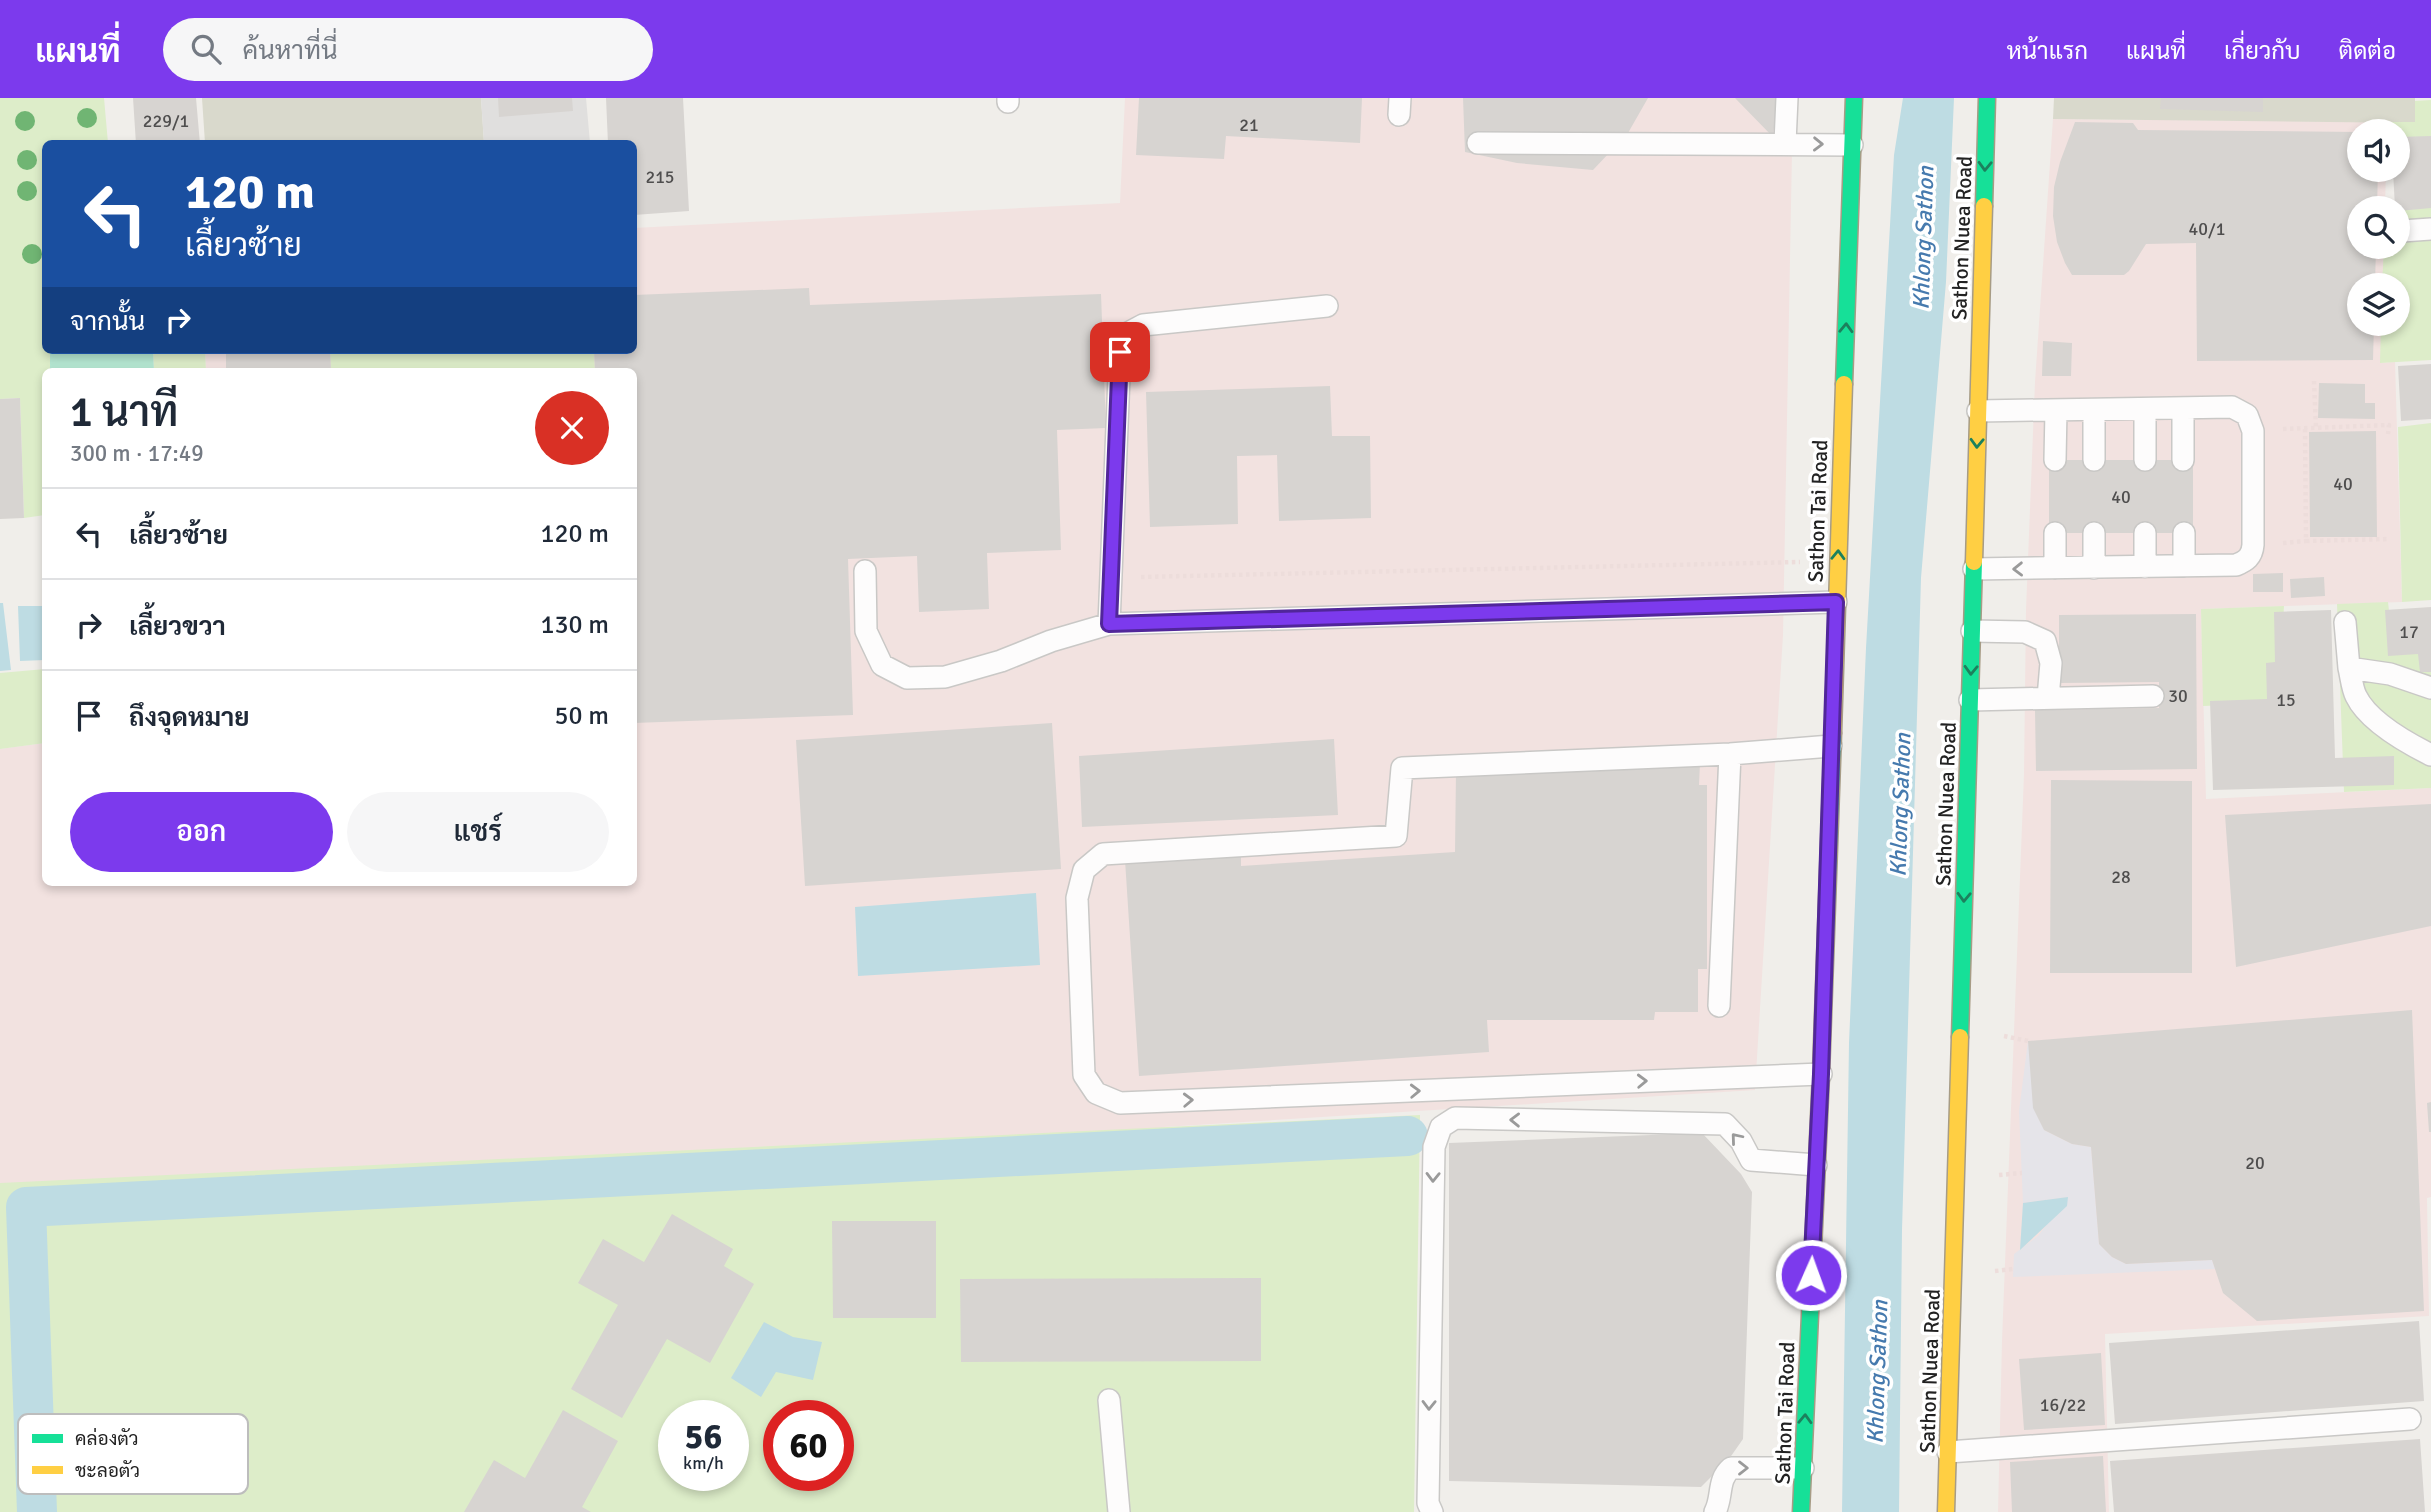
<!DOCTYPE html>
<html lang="th">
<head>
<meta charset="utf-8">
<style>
  :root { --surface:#fff; --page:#f6f6f7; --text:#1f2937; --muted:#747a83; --line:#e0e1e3; --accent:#7c3aed }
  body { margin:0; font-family:Signika,Sarabun,sans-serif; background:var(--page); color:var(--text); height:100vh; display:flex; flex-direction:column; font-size:26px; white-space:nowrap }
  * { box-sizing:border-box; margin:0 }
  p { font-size:23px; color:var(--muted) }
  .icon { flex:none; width:38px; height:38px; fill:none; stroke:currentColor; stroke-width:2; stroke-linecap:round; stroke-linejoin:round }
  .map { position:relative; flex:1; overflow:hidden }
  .drawer { position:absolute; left:42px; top:270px; width:595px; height:518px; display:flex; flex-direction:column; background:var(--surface); border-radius:10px; box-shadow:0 4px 10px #0003 }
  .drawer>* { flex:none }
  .top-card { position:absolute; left:42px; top:42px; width:595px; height:214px; border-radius:10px; box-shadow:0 4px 10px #0003; background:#1a4fa0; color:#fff; overflow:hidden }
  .fabs { position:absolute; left:2347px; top:21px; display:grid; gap:14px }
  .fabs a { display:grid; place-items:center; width:63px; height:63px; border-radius:50%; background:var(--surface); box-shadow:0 4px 10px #0003; font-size:35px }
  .speed { position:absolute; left:658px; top:1302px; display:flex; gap:14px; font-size:35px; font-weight:700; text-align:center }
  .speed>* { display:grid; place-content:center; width:91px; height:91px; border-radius:50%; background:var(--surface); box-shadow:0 4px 10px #0003; line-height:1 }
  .speed small { font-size:18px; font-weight:400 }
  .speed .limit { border:10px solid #d22; background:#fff; color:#111 }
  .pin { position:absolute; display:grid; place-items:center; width:60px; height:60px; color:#fff; margin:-30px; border-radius:14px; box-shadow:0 4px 10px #0006 }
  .me { position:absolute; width:77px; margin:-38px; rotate:2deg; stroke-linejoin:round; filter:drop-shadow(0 0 5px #0008) }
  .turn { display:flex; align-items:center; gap:24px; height:147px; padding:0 28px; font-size:32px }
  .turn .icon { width:91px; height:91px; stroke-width:2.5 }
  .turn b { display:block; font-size:49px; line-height:60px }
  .then { display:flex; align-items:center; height:66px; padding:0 28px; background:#0003; gap:14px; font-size:26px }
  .round { display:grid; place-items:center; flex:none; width:74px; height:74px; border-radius:37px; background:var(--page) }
  .summary { display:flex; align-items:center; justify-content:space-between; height:119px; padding:0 28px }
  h1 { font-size:42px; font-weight:600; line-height:52px }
  .button { display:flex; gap:14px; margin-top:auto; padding:14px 28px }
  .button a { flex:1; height:80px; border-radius:42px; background:var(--accent); color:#fff; font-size:28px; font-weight:600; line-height:80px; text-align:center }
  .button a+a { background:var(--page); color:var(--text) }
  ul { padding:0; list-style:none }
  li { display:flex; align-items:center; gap:21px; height:91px; padding:0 28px; border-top:2px solid var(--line) }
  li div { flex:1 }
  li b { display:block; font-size:26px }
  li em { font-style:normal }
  header { display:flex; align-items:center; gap:42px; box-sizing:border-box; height:98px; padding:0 35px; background:var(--accent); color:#fff }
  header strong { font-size:33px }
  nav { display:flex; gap:38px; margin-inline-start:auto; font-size:24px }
  .search { width:490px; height:63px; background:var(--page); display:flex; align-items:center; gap:18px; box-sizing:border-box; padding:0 24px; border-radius:38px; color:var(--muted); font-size:26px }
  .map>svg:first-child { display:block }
  .commercial { fill:#f2e2e0; fill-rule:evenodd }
  .construction { fill:#d9d9cc }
  .grass { fill:#ddedc9; fill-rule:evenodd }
  .pitch { fill:#b5e7d2 }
  .parking { fill:#e0dfde }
  .plaza { fill:#e5e4e9 }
  .water { fill:#bedce3 }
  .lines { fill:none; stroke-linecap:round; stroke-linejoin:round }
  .canal { stroke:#bedce3; stroke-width:40 }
  .building { fill:#d7d4d1 }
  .lane-casing { stroke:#c9c8c6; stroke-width:24 }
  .fast-casing { stroke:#a79c86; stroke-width:19 }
  .slow-casing { stroke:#a79c86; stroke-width:19 }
  .path { stroke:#eddddb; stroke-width:4.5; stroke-dasharray:3.5 3.5; stroke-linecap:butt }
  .lane { stroke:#fdfcfc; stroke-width:21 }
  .fast { stroke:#16e098; stroke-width:16 }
  .slow { stroke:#ffcf43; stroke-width:16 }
  .tree { fill:#70b573 }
  .oneway { stroke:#9a9a9a }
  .oneway2 { stroke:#1c815d }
  .route-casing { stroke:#51269a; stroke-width:18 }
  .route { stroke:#7c3aed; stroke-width:12 }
  .labels { text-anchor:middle; stroke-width:7; stroke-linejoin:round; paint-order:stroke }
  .number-label { font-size:18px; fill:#4f4e4e }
  .street-label { font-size:21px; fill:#222; stroke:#fff }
  .water-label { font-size:23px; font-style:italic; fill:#467aae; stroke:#fff }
  .key { fill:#fff; stroke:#bdbdbd; stroke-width:2 }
  .key-label { font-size:19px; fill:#222 }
</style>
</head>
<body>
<header>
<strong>แผนที่</strong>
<div class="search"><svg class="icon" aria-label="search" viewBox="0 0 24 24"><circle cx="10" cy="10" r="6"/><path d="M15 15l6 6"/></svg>ค้นหาที่นี่</div>
<nav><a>หน้าแรก</a><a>แผนที่</a><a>เกี่ยวกับ</a><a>ติดต่อ</a></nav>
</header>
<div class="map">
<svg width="2431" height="1414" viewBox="0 0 2431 1414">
  <rect width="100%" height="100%" fill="#f0eeea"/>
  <path class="commercial" d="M1125 0H1793L1783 537 1755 992 1164 1029 1414 1414H8L0 1172V651L45 645 46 784H634V273H206L205 252H634V130L1120 105ZM674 1318H733V1377H674ZM779 1318H838V1377H779Z
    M2053 21 2387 24V33H2359V72H2386L2385 110H2359V149H2384L2383 187H2359V226H2382L2381 265 2395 264 2402 504 2201 511 2206 701 2431 690V1099L2427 1100 2429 1218 2105 1236 2109 1414H1998L2002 1243 2024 676 2026 512 2035 284Z"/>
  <path class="construction" d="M202 0H481L484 45H205Z
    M2054 0H2415V25L2053 21Z"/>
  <path class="grass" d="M0 0H104L108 45 46 46V252H50V273H46L45 417 24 420 20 300 0 301Z
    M2431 2V41L2398 43V33H2387V24H2415V3Z
    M2431 104V121L2398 124V110H2385V108Z
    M2398 140H2431V262L2380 265 2381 226H2398V187H2382L2384 149H2398Z
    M153 252H205L206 273H154Z
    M330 252H594L595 273H331Z
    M2431 325V502L2402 504 2398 329Z
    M2388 504 2393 549 2418 551 2431 564V690L2344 694 2337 506Z
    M2284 508 2278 605 2203 608 2201 511Z
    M45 571V645L0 651V575Z
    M1420 1017 1414 1414H0V1085ZM674 1318H733V1377H674ZM779 1318H838V1377H779Z"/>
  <path class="pitch" d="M50 252H153L154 273H50Z"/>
  <path class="parking" d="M481 0H586L590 45H484Z"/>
  <path class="plaza" d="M2028 943 2044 1032 2072 1046 2091 1049 2099 1146 2112 1159 2126 1166 2212 1162 2215 1171 2013 1179 2014 1156 2038 1138 2068 1099 2023 1105 2019 1013Z"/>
  <path class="water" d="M1903 0H1954L1946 184 1921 480 1902 1132 1899 1414H1842L1849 945 1866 550 1894 57Z
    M0 505H3L11 572 0 573Z
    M18 508H45V562L20 563Z
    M1036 795 1040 867 858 878 855 809Z
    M2068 1099 2067 1108 2020 1152 2023 1105Z
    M764 1224 793 1239 822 1244 813 1282 776 1274 761 1299 731 1280Z"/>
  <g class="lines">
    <path class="canal" d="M37 1414 26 1109 1408 1038"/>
  </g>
  <path class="building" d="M133 0H196L200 46H136Z
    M498 0H572L573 13 499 19Z
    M606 0H683L689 113 634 117V46H608Z
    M1139 0H1362L1360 45 1226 38 1224 61 1136 57Z
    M1463 0H1648L1628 35 1593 72 1517 65 1465 54Z
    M1735 0H1777L1773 39Z
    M2161 0H2263V14L2160 11Z
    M2075 24 2133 25 2138 32 2359 34V72H2378L2377 110H2359V149H2376L2375 187H2359V226H2374L2373 262 2197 263 2196 145 2146 146 2129 173 2124 177H2072L2065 165 2057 144 2053 118 2054 89 2060 64Z
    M2431 38V110L2398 113V110H2395L2393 72H2398V39Z
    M809 190 810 207 1101 196 1106 330 1057 332 1061 452 987 455 989 511 919 514 917 458 848 461 853 617 634 625V273H595L594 252H634V197Z
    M2043 243 2072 245 2071 278H2042Z
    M226 252H330L331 273H226Z
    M2431 266V321L2401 323 2398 268Z
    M2319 285 2365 286V305H2375V321L2318 320Z
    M1330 288 1332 338H1370L1371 420 1279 423 1277 357 1237 358 1238 426 1150 429 1146 294Z
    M20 300 24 420 0 421V301Z
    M2376 333 2377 439H2310L2309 334Z
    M2049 362H2193V435H2049Z
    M2283 475V494H2253V476Z
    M2324 479 2325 498 2291 500 2290 481Z
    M2431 509V574H2420L2418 556 2388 558 2385 512Z
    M2331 512 2335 660 2394 658V687L2213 692 2210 603 2267 601 2266 565 2275 564 2274 514Z
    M2196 516 2197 671 2036 673 2035 612 2159 610V584L2059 585V517Z
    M1052 625 1061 771 805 788 796 642Z
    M1334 641 1338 717 1082 729 1079 658Z
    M1700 665 1699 687H1707V871H1698V914H1655L1654 922H1487L1489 954 1139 978 1125 762 1241 754V768L1455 754 1456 673Z
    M2051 682 2192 683V875H2050Z
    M2431 706V828L2236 869 2225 717Z
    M2412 912 2424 1213 2257 1223 2223 1195 2212 1162 2126 1166 2112 1159 2099 1146 2091 1049 2072 1046 2044 1032 2033 1010 2028 943Z
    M2431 1004V1034H2429L2427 1005Z
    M1702 1035 1741 1076 1752 1094 1743 1341 1729 1361 1701 1389 1449 1383V1045Z
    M672 1116 733 1151 724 1168 754 1186 710 1265 667 1241 622 1320 571 1291 618 1207 578 1185 603 1141 644 1164Z
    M832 1123H936V1220H833Z
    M1261 1180V1263L961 1264 960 1181Z
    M2419 1223 2424 1303 2115 1326 2109 1245Z
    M2101 1255 2105 1327 2024 1332 2019 1261Z
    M563 1312 618 1343 582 1409 591 1414H464L494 1362 525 1380Z
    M2420 1341 2425 1414H2114L2110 1363Z
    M2103 1358 2106 1414H2012L2010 1364Z"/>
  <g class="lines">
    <defs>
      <path id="lane" d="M1008 0V4
        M1399 17 1400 0
        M1478 45 1852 47
        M1785 45 1787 0
        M2402 133 2431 131
        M2183 310V362
        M2094 312V362
        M2055 362 2056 312
        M2145 362V311
        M2094 435V470
        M2184 435V468
        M2145 469V435
        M2055 470V435
        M1974 471 2236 467C2246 463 2252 459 2253 447V333L2247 317 2232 309 1978 313
        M865 473 866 533 882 567 907 580 945 579 1001 563 1051 543 1109 526 1836 504
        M2345 524 2349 570 2390 576 2431 590
        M1109 526 1120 254 1128 235 1143 227 1327 208
        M1972 533 2025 534 2045 543 2051 565 2048 600
        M2349 570C2351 578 2352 590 2356 598 2368 623 2407 645 2431 657
        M1970 602 2153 598
        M1719 908 1730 656
        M1821 976 1120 1005 1096 995 1084 977 1077 800 1084 772 1103 756 1396 738 1402 670 1730 656 1831 648
        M1109 1302 1119 1414
        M1948 1354 2410 1321
        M1432 1414 1428 1405 1434 1049 1441 1029 1455 1020 1725 1026 1741 1043 1751 1062 1816 1067
        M1715 1414C1723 1399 1717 1382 1731 1370H1803"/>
      <path id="fast" d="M1984 108 1987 0
        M1844 286 1854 0
        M1960 939 1974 464
        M1801 1414 1821 976 1833 635"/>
      <path id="slow" d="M1974 464 1984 108
        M1833 635 1844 286
        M1946 1414 1960 939"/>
    </defs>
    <use href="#lane" class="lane-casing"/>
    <use href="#fast" class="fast-casing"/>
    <use href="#slow" class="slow-casing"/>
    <path class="path" d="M2314 283 2316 330
      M2283 331 2389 327 2388 336
      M2305 331 2306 443 2390 441
      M2283 445 2306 443
      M1141 479 1800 464
      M2004 938 2028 943
      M1999 1077 2022 1075
      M1995 1173 2013 1171"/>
    <use href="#lane" class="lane"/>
    <use href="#fast" class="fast"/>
    <use href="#slow" class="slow"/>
  </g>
  <g class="tree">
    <circle cx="87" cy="20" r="10"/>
    <circle cx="25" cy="23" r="10"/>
    <circle cx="27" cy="62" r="10"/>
    <circle cx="27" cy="93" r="10"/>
    <circle cx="32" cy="156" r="10"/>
  </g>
  <defs><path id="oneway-chevron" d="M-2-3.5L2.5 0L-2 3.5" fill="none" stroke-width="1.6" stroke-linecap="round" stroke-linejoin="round" transform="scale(1.75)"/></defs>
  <g class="oneway">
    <use href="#oneway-chevron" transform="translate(1818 46) rotate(1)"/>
    <use href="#oneway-chevron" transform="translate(2018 471) rotate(179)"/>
    <use href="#oneway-chevron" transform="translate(1642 983) rotate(-2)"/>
    <use href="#oneway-chevron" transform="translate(1415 993) rotate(-2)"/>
    <use href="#oneway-chevron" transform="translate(1188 1002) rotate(-2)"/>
    <use href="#oneway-chevron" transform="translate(1515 1022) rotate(-179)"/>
    <use href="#oneway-chevron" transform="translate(1736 1040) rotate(-130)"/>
    <use href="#oneway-chevron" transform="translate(1433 1079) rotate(91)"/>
    <use href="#oneway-chevron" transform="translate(1429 1307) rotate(91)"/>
    <use href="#oneway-chevron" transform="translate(1743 1370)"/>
  </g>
  <g class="oneway2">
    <use href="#oneway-chevron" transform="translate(1985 68) rotate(92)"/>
    <use href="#oneway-chevron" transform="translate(1846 230) rotate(-88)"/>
    <use href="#oneway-chevron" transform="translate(1977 345) rotate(92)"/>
    <use href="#oneway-chevron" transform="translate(1838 457) rotate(-88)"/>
    <use href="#oneway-chevron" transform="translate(1971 572) rotate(92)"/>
    <use href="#oneway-chevron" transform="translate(1964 799) rotate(92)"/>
    <use href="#oneway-chevron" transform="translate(1805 1321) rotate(-88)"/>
  </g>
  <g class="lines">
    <defs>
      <path id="route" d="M1120 254 1109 526 1836 504 1821 976 1811 1177"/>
    </defs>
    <use href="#route" class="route-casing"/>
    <use href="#route" class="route"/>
  </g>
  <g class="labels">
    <g class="number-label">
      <text x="166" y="29">229/1</text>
      <text x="1249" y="33">21</text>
      <text x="660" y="85">215</text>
      <text x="2207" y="137">40/1</text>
      <text x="2343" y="392">40</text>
      <text x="2121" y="405">40</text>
      <text x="2409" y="540">17</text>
      <text x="2178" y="604">30</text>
      <text x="2286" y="608">15</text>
      <text x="2121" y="785">28</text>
      <text x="2255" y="1071">20</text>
      <text x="2063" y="1313">16/22</text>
    </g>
    <g class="street-label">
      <text transform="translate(1962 140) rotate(-88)" y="7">Sathon Nuea Road</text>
      <text transform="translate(1818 413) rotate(-88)" y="7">Sathon Tai Road</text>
      <text transform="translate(1946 706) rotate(-88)" y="7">Sathon Nuea Road</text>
      <text transform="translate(1930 1273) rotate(-88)" y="7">Sathon Nuea Road</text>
      <text transform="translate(1785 1315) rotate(-88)" y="7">Sathon Tai Road</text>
    </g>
    <g class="water-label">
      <text transform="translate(1923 140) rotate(-88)" y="8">Khlong Sathon</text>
      <text transform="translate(1900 707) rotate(-88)" y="8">Khlong Sathon</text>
      <text transform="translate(1877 1274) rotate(-88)" y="8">Khlong Sathon</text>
    </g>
  </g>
  <rect x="18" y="1316" width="230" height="80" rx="10" class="key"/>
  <rect x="32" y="1336" width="31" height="9" fill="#16e098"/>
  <rect x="32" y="1368" width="31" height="8" fill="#ffcf43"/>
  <g class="key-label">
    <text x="75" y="1347">คล่องตัว</text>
    <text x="75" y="1379">ชะลอตัว</text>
  </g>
</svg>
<div class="fabs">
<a><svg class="icon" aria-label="sound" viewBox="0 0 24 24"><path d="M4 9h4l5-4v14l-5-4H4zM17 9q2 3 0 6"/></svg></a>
<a><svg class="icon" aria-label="search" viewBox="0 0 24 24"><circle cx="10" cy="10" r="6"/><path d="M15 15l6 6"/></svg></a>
<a><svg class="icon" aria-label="layers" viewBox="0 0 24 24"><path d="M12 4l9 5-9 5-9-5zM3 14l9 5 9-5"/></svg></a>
</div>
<div class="speed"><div>56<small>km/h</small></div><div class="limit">60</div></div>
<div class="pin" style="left:1120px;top:254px;background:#d93025"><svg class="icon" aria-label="arrive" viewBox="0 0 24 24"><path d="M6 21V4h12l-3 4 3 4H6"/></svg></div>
<svg class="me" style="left:1811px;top:1177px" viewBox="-20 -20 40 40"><circle r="17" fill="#7c3aed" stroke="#fff" stroke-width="3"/><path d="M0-11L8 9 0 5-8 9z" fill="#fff"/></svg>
<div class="top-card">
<div class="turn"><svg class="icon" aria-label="left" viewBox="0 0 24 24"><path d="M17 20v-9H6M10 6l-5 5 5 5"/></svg><div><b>120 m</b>เลี้ยวซ้าย</div></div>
<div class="then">จากนั้น<svg class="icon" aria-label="right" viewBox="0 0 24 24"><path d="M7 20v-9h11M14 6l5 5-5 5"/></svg></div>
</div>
<section class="drawer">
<div class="summary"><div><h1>1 นาที</h1><p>300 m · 17:49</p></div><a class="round" style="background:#d93025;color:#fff"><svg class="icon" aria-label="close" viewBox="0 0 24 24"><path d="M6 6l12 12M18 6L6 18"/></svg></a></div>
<ul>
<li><svg class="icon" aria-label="left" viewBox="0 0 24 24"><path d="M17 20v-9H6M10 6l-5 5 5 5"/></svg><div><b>เลี้ยวซ้าย</b></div><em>120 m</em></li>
<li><svg class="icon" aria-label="right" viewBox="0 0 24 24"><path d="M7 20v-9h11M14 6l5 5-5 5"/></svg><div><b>เลี้ยวขวา</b></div><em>130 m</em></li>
<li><svg class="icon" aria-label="arrive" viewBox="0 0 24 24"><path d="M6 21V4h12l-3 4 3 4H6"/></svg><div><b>ถึงจุดหมาย</b></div><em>50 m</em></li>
</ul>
<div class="button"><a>ออก</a><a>แชร์</a></div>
</section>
</div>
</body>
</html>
